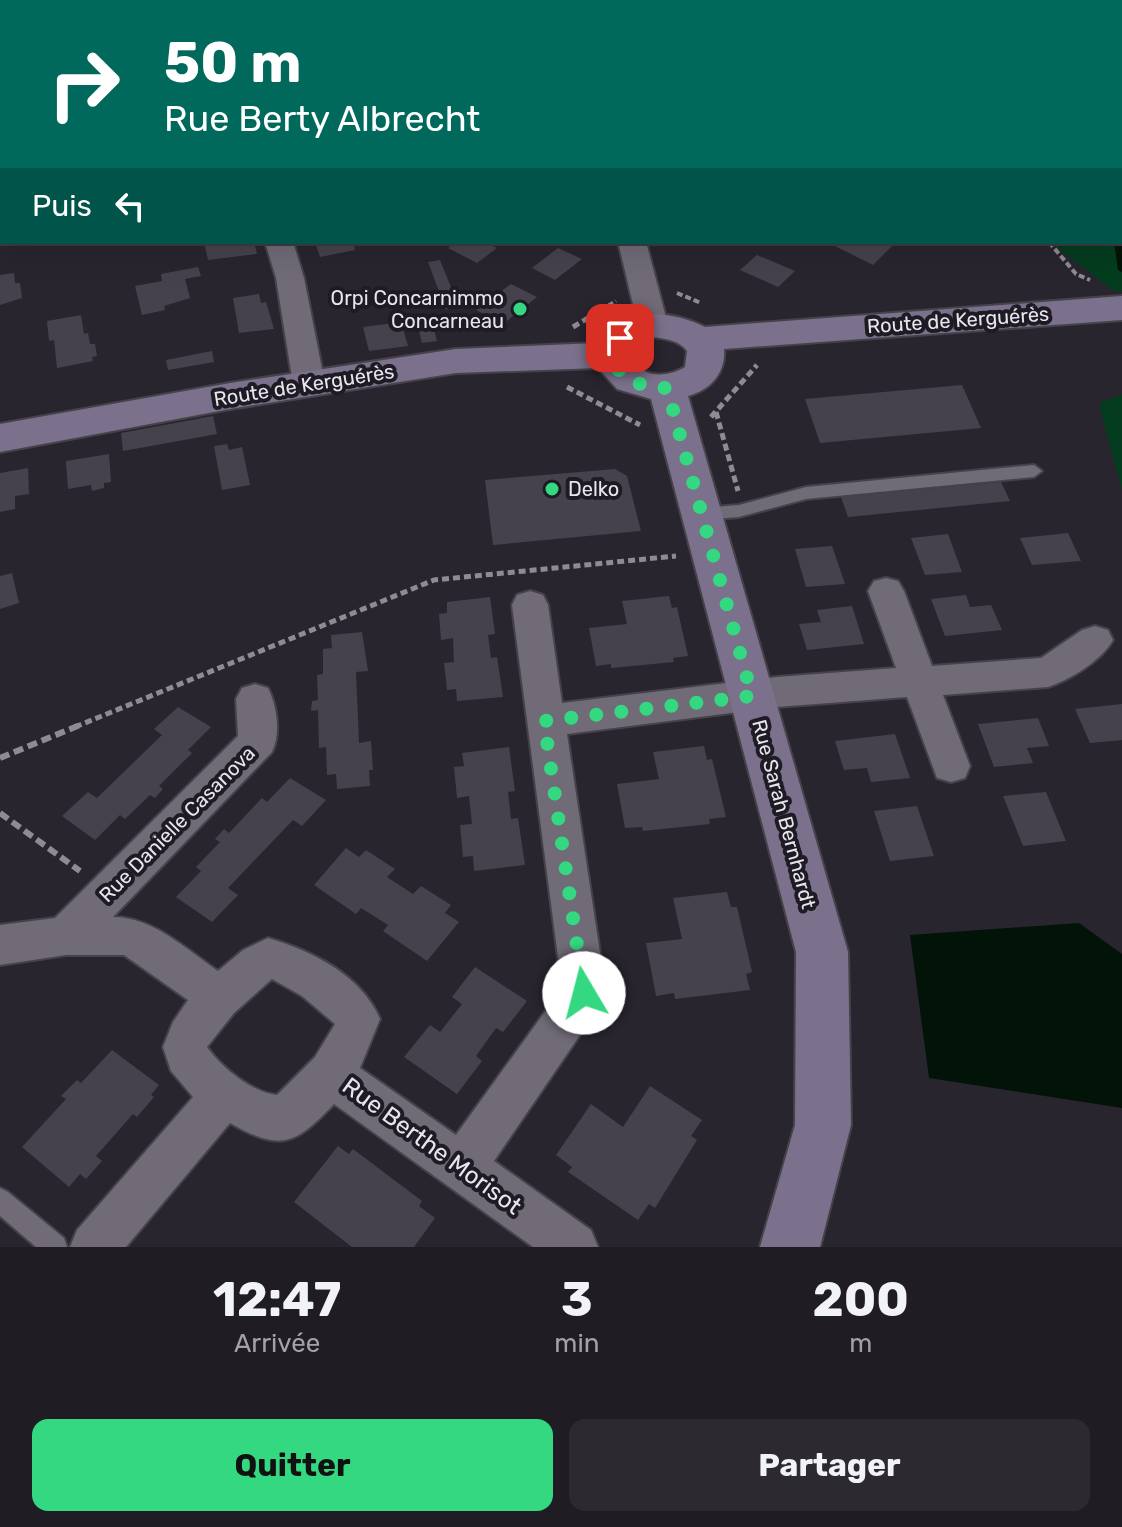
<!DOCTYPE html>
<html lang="fr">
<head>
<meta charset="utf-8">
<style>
  :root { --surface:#1f1c23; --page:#2c2930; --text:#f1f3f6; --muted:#a1a1a6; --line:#3c3a41; --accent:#34d881 }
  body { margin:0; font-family:Rubik,sans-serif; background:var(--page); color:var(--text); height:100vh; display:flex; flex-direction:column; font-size:30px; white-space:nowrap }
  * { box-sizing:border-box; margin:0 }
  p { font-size:26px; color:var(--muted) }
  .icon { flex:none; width:44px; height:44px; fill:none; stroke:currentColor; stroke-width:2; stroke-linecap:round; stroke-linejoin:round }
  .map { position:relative; height:1247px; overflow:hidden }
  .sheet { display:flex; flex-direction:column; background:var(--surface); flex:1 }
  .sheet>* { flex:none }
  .hud { position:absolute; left:0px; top:0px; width:1122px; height:244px; box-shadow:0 8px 32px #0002,0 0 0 2px var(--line); background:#00695c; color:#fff; overflow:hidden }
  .pin { position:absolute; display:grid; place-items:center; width:68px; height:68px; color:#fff; margin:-34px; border-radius:16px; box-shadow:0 4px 12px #0006 }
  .me { position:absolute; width:88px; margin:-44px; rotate:352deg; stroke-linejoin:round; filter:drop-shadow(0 0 6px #0008) }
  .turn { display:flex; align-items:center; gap:28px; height:168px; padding:0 32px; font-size:36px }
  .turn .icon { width:104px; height:104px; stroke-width:2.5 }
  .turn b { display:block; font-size:56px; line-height:68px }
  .then { display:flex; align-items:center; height:76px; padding:0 32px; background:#0003; gap:16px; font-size:30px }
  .eta { display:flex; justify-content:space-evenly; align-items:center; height:136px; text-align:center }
  .eta b { font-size:48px; font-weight:700; line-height:56px }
  .primary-button { display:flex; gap:16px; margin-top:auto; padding:16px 32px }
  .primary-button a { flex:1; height:92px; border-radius:16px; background:var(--accent); color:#111; font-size:32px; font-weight:700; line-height:92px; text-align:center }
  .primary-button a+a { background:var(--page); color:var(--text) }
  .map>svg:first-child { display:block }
  .green { fill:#043c1f }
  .water { fill:#021308 }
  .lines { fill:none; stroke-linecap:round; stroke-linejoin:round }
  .stream { fill:#021308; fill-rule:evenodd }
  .building { fill:#46424d }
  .lane-casing { stroke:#45424a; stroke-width:4 }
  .street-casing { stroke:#45424a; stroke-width:4 }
  .secondary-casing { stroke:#45424a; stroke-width:4 }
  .path-far2 { stroke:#8f8b94; stroke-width:4; stroke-dasharray:6 3; stroke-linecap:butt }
  .path-far1 { stroke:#8f8b94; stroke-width:5; stroke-dasharray:7 4; stroke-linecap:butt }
  .path { stroke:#8f8b94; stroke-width:6; stroke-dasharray:10 5; stroke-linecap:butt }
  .lane { fill:#706b77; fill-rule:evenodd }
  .street { fill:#706b77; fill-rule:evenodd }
  .secondary { fill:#7c718c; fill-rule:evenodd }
  .route { stroke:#34d881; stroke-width:14; stroke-dasharray:0 25.2 }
  .poi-dot { fill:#34d881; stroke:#1f1b25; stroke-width:3 }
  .labels { text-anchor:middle; stroke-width:8; stroke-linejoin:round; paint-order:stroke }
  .poi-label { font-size:20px; fill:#e8e5ec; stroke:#1f1b25; text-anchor:end }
  .street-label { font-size:20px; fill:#e8e5ec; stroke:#1f1b25 }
  .near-street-label { font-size:24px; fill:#e8e5ec; stroke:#1f1b25 }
</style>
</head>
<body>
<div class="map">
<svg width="1122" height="1247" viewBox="0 0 1122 1247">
  <rect width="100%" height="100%" fill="#29252f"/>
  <path class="green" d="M1120 77 1122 291H1114L1057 248 1054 242H1120Z
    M1122 394V490L1099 404Z"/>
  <path class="water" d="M1079 923 1122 954V1108L929 1078 910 935Z"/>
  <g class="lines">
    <path class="stream" d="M1091 0H1097V2H1091Z
      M1120 240 1122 243V272L1118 270 1114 242H1120Z"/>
  </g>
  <path class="building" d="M204 242H254L257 254 208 260Z
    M315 242H368V244L354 246 355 250 320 257Z
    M456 242H485L497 248 477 263 448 248Z
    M836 242H896L873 265 833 245Z
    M558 248 582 259 555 280 532 268Z
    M757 255 795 271 778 287 740 270Z
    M440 260 457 302 446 310 428 262Z
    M198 267 201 276 185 279 190 298 164 306 165 310 142 315 135 286 162 281 161 274Z
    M14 273 15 283H20L22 298 0 305V275Z
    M511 284 537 297 503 324 476 310Z
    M259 294 261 303 266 302 274 329 239 333 233 298Z
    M81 315 84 334 88 333 90 344H95L97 356 92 357 93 361 57 368 54 340 49 341 47 321Z
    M432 321 437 341 422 343 417 323Z
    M401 322 408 346 369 351 363 327Z
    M212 351 214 362 168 370 166 360Z
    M962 385 981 428 820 443 805 399Z
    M213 416 217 434 123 451 121 433Z
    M227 444 229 450 242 447 250 485 222 490 214 446Z
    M109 454 111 482 104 483V488L92 491 91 485 68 489 66 461Z
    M28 468 29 494 15 496V509L0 512V473Z
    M615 469 627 476 641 531 493 545 485 480Z
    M1001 482 1010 501 848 517 841 497Z
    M1068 533 1081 561 1032 565 1020 538Z
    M948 534 962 572 925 575 911 538Z
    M832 546 845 584 806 587 795 549Z
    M12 573 19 603 0 609V576Z
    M966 595 970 607 991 605 1002 630 945 636 931 599Z
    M669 596 672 608 677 607 688 656 673 658 674 662 611 668V664L596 666 589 628 627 624 622 601Z
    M490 597 495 634 488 635 491 658 497 657 503 697 457 701 456 689 447 690 444 663 454 662 453 638 441 640 439 614 447 613V602Z
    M852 606 864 644 807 650 799 624 821 622 817 610Z
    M362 632 368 671 356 672 359 743 371 741 373 770H369L370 786 337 789 336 774 327 775 326 747 319 748 318 710 311 711 312 701 318 700 317 675 323 674V649L332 648 331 635Z
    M1122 704V740L1090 743 1075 709Z
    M178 707 211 727 188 750 192 753 159 786 163 789 155 798 150 795 125 819 120 815 95 840 62 816 88 792 97 798 162 735 154 729Z
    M1038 718 1049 746 1027 748 1033 763 994 767 978 724Z
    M895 734 910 778 871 782 867 768 844 770 835 741Z
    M704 746 707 760 712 759 726 817 709 819 710 824 643 831 642 827 625 828 617 784 659 779 653 752Z
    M509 747 515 791 508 792 511 819 518 818 525 865 474 871 473 856 463 857 460 825 472 824 469 796 457 798 454 767 464 766 462 753Z
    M290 778 326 800 302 826 293 820 228 888 238 895 212 922 176 897 201 871 196 867 220 842 215 839 224 829 229 833 262 798 267 802Z
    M1046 792 1066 841 1023 846 1003 796Z
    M917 806 934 856 890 861 874 811Z
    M346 848 359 857 366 850 395 869 387 877 413 894 421 886 451 905 445 913 459 922 427 961 383 931 388 925 361 908 356 914 314 885Z
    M727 892 731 907H737L752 972 746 974 750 990 675 999 674 993 656 996 646 943 682 939 673 898Z
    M475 967 527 1001 503 1032 496 1028 476 1056 482 1061 457 1094 404 1057 430 1025 440 1032 462 1004 452 997Z
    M112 1050 159 1085 151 1095 154 1097 137 1117 133 1114 96 1156 102 1161 86 1179 80 1174 69 1187 22 1147 66 1099 61 1096 77 1080 81 1083Z
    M650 1086 702 1120 691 1136 697 1140 655 1208 649 1204 638 1220 568 1172 572 1167 556 1155 591 1104 623 1127Z
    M338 1146 349 1154 353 1149 422 1201 419 1206 435 1218 414 1247H352L294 1202Z"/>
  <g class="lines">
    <defs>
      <path id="lane" d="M1034 465 1042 471 1034 477 806 499 739 517 702 520 694 514 702 508 739 505 806 487Z
        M0 1188 8 1192 64 1238 67 1247H36L0 1216Z"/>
      <path id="street" d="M192 0H218L220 2H194Z
        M247 0H271L245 2Z
        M441 0H465L439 2Z
        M750 0H775L748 2Z
        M265 242H293L304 278 325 384 320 391 309 394 298 391 293 384 276 278Z
        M618 242H646L668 325 664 332 653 335 642 332 638 325Z
        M886 578 898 581 904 591 932 666 1041 658 1082 630 1095 626 1108 630 1113 640C1102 660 1070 680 1048 687L943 695 970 766 965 778 951 782 937 778 907 697 777 707 567 734 606 993 599 1007 494 1161 591 1230 598 1247H533L334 1104C295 1145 281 1152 230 1123L126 1247H70L77 1230 193 1097 171 1071 163 1047 173 1022 188 1000 124 955H66L0 965V925L55 918 238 736 236 699 242 688 255 684 268 688C277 706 281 734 272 752L113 917C153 917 186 949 218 971L243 950 268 938C312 951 361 975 380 1019L360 1068 456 1135 562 988 512 605 517 595 530 591 543 595 548 605 562 703 777 677 896 668 868 591 874 581ZM272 979 302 996 335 1024 315 1057 277 1095C253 1093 221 1067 207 1047L234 1013Z"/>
      <path id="secondary" d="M1122 296V320L724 349C726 372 711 390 688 396L848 952 851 1125 820 1247H760L795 1125 796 952 651 399 617 389 598 368 456 373 230 409 0 452V424L230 383 456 349 598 343C621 307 670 309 705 327ZM653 337C666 339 679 340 687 351L685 367C667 378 639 379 631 355L633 348Z"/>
    </defs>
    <use href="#lane" class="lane-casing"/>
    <use href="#street" class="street-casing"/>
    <use href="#secondary" class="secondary-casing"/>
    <path class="path-far2" d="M1049 242 1076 274 1090 280
      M677 293 701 303
      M585 320 616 301"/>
    <path class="path-far1" d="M573 327 588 318
      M567 387 640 425
      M716 412 738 491
      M711 417 757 365
      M75 727 434 580 676 556"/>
    <path class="path" d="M0 758 80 725
      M0 813 80 871"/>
    <use href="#lane" class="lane"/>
    <use href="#street" class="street"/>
    <use href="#secondary" class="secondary"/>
  </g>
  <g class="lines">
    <path class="route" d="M584 993 544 721 752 696 667 388C643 387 618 381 612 355L620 338"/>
  </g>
  <g class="poi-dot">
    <circle cx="520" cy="309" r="8"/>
    <circle cx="552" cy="489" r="8"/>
  </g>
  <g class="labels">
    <g class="poi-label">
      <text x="504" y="305">Orpi Concarnimmo<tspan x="504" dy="23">Concarneau</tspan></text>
      <text x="568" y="496" text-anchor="start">Delko</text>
    </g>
    <g class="street-label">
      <text transform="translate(958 320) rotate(-4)" y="7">Route de Kerguérès</text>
      <text transform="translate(304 385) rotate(-9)" y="7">Route de Kerguérès</text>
      <text transform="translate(784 814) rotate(75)" y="7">Rue Sarah Bernhardt</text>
      <text transform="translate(177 824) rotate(-45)" y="7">Rue Danielle Casanova</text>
    </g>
    <g class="near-street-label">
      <text transform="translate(432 1146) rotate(36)" y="8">Rue Berthe Morisot</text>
    </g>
  </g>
</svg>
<div class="pin" style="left:620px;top:338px;background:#d93025"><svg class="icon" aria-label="arrive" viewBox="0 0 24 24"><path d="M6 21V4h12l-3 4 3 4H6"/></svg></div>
<svg class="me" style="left:584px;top:993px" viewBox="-20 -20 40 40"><circle r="19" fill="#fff"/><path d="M0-13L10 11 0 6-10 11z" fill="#34d881"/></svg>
<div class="hud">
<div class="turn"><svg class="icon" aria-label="right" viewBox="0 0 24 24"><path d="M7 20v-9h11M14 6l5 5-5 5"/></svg><div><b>50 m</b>Rue Berty Albrecht</div></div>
<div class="then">Puis<svg class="icon" aria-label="left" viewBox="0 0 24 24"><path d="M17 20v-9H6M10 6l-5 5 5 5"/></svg></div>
</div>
</div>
<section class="sheet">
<div class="eta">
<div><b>12:47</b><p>Arrivée</p></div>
<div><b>3</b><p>min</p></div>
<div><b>200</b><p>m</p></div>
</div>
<div class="primary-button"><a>Quitter</a><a>Partager</a></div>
</section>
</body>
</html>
